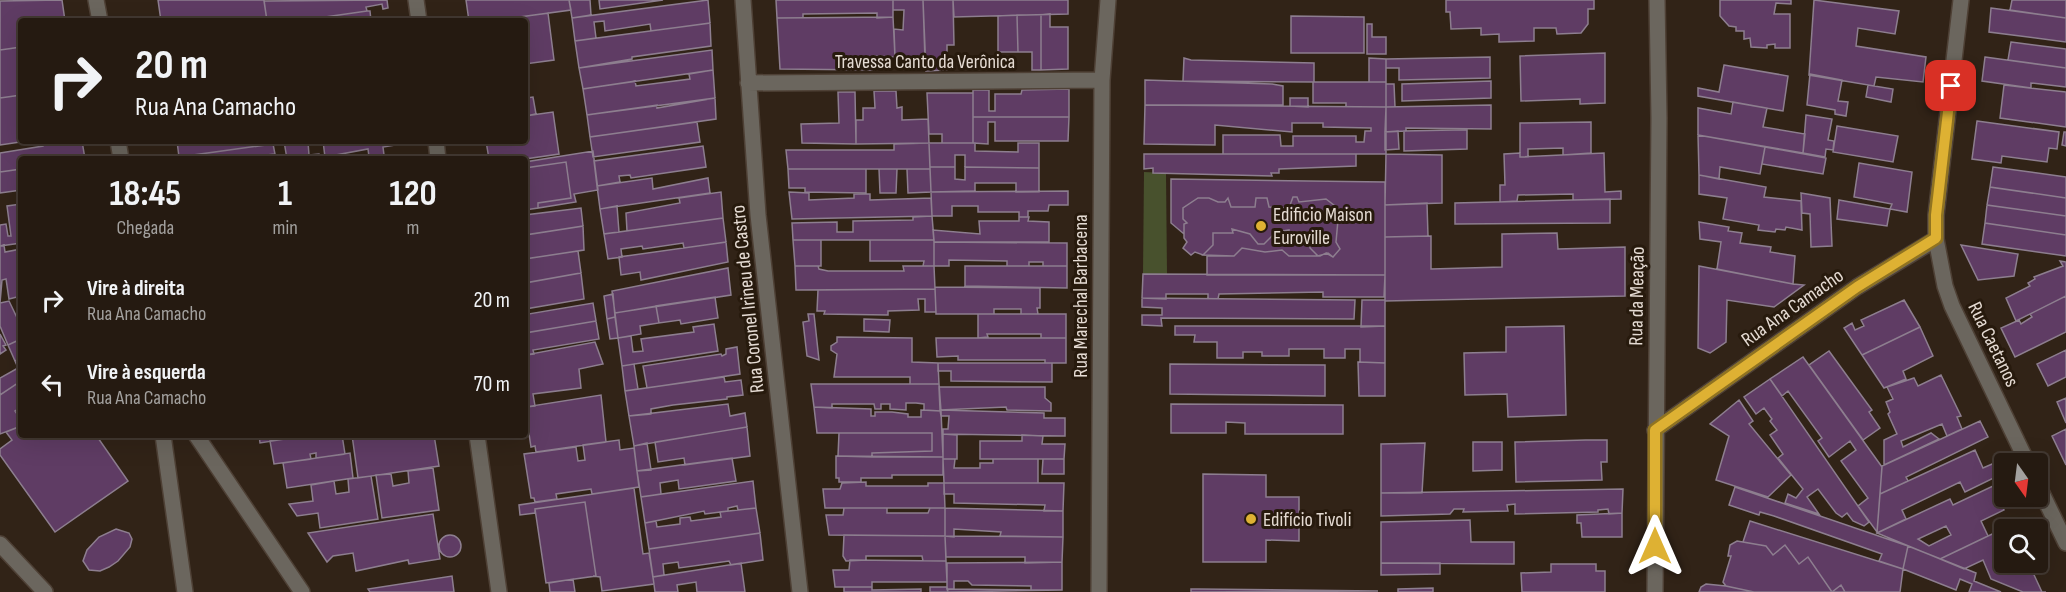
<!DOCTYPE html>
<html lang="pt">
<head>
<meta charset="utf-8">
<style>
  :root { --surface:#251a11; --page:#31271f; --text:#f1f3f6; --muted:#a3a19f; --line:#423831 }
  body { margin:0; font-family:"Sofia Sans Condensed",sans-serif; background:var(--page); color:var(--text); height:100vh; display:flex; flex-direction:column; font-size:22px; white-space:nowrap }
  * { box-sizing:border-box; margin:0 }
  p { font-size:20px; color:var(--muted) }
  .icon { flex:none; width:33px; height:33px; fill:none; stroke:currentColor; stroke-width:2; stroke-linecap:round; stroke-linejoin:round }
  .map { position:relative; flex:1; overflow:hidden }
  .side { position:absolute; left:18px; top:156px; width:510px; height:282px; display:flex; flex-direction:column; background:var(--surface); border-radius:6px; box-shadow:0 6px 24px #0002,0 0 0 2px var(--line) }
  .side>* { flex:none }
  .top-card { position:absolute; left:18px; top:18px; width:510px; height:126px; border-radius:6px; box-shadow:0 6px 24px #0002,0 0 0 2px var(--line); background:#251a11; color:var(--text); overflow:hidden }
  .needle { width:39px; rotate:166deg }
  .fabs { position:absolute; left:1994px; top:453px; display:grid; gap:12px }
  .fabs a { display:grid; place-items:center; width:54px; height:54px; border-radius:6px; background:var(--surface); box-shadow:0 6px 24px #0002,0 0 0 2px var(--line); font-size:30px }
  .pin { position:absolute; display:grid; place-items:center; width:51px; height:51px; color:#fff; margin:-26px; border-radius:12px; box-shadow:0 3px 9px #0006 }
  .me { position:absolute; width:66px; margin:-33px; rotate:0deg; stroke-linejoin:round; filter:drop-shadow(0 0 4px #0008) }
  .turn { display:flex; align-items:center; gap:21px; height:126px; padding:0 18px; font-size:27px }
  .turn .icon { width:78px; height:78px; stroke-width:2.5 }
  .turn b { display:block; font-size:42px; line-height:51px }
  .eta { display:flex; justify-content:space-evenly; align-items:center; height:102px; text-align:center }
  .eta b { font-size:36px; font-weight:700; line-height:42px }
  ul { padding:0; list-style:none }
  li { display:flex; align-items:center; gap:18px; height:84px; padding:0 18px }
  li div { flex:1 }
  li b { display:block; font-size:22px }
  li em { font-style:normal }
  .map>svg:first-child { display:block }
  .green { fill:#48512d }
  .building { fill:#5f3c64; stroke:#8d7e8f; stroke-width:1.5; fill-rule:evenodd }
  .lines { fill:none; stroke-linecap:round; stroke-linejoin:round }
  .street-casing { stroke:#4e4035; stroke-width:18 }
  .street { stroke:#6b665e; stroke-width:15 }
  .route-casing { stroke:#907321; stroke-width:15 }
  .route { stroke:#deb133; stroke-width:10 }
  .poi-dot { fill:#deb133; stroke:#271a0d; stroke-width:2 }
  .labels { text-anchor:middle; stroke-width:6; stroke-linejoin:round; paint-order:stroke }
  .street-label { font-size:20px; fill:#e5dbd3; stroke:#271a0d }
  .poi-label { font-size:20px; fill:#e5dbd3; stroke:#271a0d; text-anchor:start }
</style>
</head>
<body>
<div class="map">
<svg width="2066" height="592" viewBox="0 0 2066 592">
  <rect width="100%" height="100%" fill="#312317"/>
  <path class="green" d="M1144 172 1166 173 1167 274H1143Z"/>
  <path class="building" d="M62 0 65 21H21V47L0 50V1Z
    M158 0H264L267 21H161Z
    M387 0 388 8 383 9 382 4 366 7 367 11 297 21H267L264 1Z
    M466 0H569L571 10 489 21H469Z
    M569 0H590L591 15 572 18Z
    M599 0H663L600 9Z
    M708 0 710 23 651 31 650 24 605 31 604 21 594 22 596 38 575 41 572 18Z
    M776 0H893V17L877 18V13L803 14V18H777Z
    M893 0H923L925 60 908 61V57H895L894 29 903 30 904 10H893Z
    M923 0H953L954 45H947V70L926 71Z
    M953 0H1068V14L954 17Z
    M1446 0H1594V9H1588V24L1581 33 1557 34 1556 28H1534V41L1499 42V34L1481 35V28L1451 29 1450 12H1446Z
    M1720 0H1791V4L1776 3 1774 14H1790V48H1775V44L1767 45V48L1751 47 1750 38 1744 39V31H1736V27L1729 26 1720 16Z
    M1814 0 1899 11 1895 34 1858 28 1856 46 1926 57 1923 82 1876 77 1874 86 1809 75Z
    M2012 0H2066V18L2010 10Z
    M1991 8 2066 18V42L1989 32Z
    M367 11H370L371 21H297Z
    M548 13 554 60 525 64V21H489Z
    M1050 14V27H1068V69L1041 70V15Z
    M1017 15 1018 52H998V16Z
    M1017 15H1041V70H1032V52H1018Z
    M1291 16 1364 17V53H1291Z
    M893 17 895 57 874 56V70L780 69 777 18Z
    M710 23 711 46 632 57V59L579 68 575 41Z
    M1367 24H1372V37H1386V54H1367Z
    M2011 42 2066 49V68L2008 60Z
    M21 47V95L0 98V50Z
    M712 50 713 70 583 89 579 68Z
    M1605 53V103L1580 104V99L1521 101 1520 56Z
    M1490 57V78L1399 80V68H1386V59Z
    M1985 57 2066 68V87L2031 83V88L1982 81Z
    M1184 58 1191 60 1314 63V82L1183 81Z
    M1369 58 1386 59V82H1369Z
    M1724 65 1788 76 1783 111 1698 96V88L1719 92Z
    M713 70 715 98 587 115 583 89 635 81 636 86 690 79 689 74Z
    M1810 74 1842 80 1838 101 1848 102 1846 116 1835 114V110L1807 105Z
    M1145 80 1272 84 1283 86V105H1145Z
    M1491 81V98L1402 101V84Z
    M1313 82H1386V107H1346V103H1313Z
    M1386 84H1394L1395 107H1386Z
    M1868 85 1893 89 1891 102 1866 97Z
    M2004 85 2066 92V127L2000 118Z
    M1069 89V117H973V90H989V111H995V94H1021L1022 90Z
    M525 90 526 98 533 97 536 114 525 116Z
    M874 91H896L897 108 902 107V120L928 119 929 143 856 144V120H863V108H875Z
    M838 92H855L856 144 802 143 801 124 839 123Z
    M927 93H973V143H942V134H929Z
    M21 95V141H27L0 145V98Z
    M715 98 716 119 590 137 587 115 657 105V108Z
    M1290 98H1308V107L1290 106Z
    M1733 102 1767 108 1763 127 1805 134 1803 153 1698 135V108L1731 114Z
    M1145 105 1386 107V154H1223V135H1280L1281 146H1293V136H1356V142H1364L1365 131H1371V128L1323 127V123H1292V132L1215 125V145L1144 144Z
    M1491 105V129L1406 128V131L1385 132 1386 107Z
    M553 112 559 154 525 159H489L486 141H525V116Z
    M1806 115 1832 119 1828 140 1834 141 1833 150 1826 149 1825 157 1803 153Z
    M973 117H1069L1068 141H995V122H988V144L973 143Z
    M1977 121 2059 132 2057 149 2049 148 2047 162 2002 156 2001 163 1972 159Z
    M697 122 700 142 593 157 590 137Z
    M1591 122V153L1563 155V148L1528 149V157H1520V123Z
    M1837 126 1898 136 1893 162 1833 152Z
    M1454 130H1467V149L1404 151V131Z
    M1398 131 1399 149 1385 150V132Z
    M2064 132H2066V146L2062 145Z
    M1698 135 1765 147 1760 174 1720 167 1719 179 1699 175Z
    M46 141H82L85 159H21V169L0 172V153L43 146V142Z
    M177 141H256L257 146 179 157Z
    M284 141H317L308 142 309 155 319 154 320 159H287Z
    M323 141H407V143L383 147 384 155 369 157 368 149 325 157Z
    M929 143 930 169H788L786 150H894V144Z
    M929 143H975V151L1018 152V143H1039V168L965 167V155H955V167H930Z
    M273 144 275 154 258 156V159H179V157Z
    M703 146 706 167 631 178 630 175 619 176 620 182 597 186 594 161Z
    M1765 147 1826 158 1823 174 1762 164Z
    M593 151 598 190 574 194 576 202 538 208V203L571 198 566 162 525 168V162Z
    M1520 153V157L1604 153 1605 192 1621 191V199L1573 200V194L1518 195 1517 201 1500 202V185H1505L1504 154Z
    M1144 154H1356V166L1279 169V173H1271L1272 176 1153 173V168L1144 169Z
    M1386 154 1442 155V203L1385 205Z
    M384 155H389V159H358Z
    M566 162 571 198 538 203V208L525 210V168Z
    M1859 163 1912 172 1907 212 1890 209 1892 204 1854 197Z
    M930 167H955V179L965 180V167L1039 168V192H1016V183H975V191L931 192Z
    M1993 167 2066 177V198L1990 187Z
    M21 169V190L0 193V172Z
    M788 169H866V193L805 192V188H789Z
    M879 169H897L896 193H880Z
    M907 169H930L931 192 908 193Z
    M1699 175 1766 187 1764 197 1801 201 1802 230 1786 227 1785 230 1776 229 1775 232 1758 230 1759 225 1723 219 1727 198 1699 194Z
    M652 178 653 189 708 178 710 193 600 209 597 186Z
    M1171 179 1385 182V275H1207V256H1234L1242 248 1265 252 1282 250 1289 256H1320L1326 253 1333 257 1340 249 1336 242 1339 209 1326 199 1299 202 1297 197H1293L1289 208 1269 207 1267 198H1256L1255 207H1231L1228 198 1225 202H1218L1209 198H1198L1183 208V219L1187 223 1184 224V234L1171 223Z
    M1990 187 2066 198V216L1987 205Z
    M1068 191V205H1049L1048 211H1028V217H1019V212H978V206H952V216H932L931 192Z
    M721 192 723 218 627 231 626 213 680 203 679 198Z
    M789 192 809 193V200L854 198V194H870V200L931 198 932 216 792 219Z
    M1801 193 1830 198 1832 246 1811 247 1810 214 1802 213Z
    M1293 197H1297L1299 202 1326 199 1339 209 1336 242 1340 249 1333 257 1328 253 1318 256 1310 248 1309 235H1289V230L1274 234 1264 244H1258L1250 234 1232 229 1233 233H1213V245L1203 255 1195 252 1191 255 1183 248 1187 242 1184 238V224L1187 223 1183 219V208L1198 198H1209L1218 202H1225L1228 198 1231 207H1255L1256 198H1267L1269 207 1289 208Z
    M1610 199V223L1455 224V203Z
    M1839 200 1890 209 1887 226 1837 219Z
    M1427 203 1428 236 1385 237V205Z
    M21 204V243L0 246V225L6 224 8 236H11L7 206Z
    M1987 205 2066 216V235L1985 223Z
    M617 206 619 232 604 234 600 209Z
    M581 208 583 226 525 235V215Z
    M932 216 934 240H793L792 223 837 222V232H853V221L913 220V217Z
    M1019 217H1029L1028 221 1049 222V242H934L933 230 980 234 979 221H1019Z
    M723 218 726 242 684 248 683 243 643 249 642 246 621 249 622 257 608 259 604 234Z
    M1699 222 1729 227 1728 231 1742 233 1740 243 1771 247 1770 252 1795 256 1793 284 1717 269 1721 242 1700 239Z
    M1985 223 2066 235V256L1982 244Z
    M583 226 584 250 525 259V235Z
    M1232 229 1250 234 1258 244H1264L1274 234H1280L1283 231 1289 230V235H1309L1310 248 1318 256H1289L1282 250 1265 252 1242 248 1234 256 1203 255 1213 245V233H1233Z
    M1557 233 1558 249 1625 247V296L1385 301V237L1431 236V269L1502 267V234Z
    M793 240H821V266H795Z
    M870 240H934V266H923L924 261H870Z
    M726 242 728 262 641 280 640 272 621 275 619 257Z
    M934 242 1067 243V266H1043V262H1029V266H1007V261L949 260V266H934Z
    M4 245 5 252 21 249V296L9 299 6 279 2 280 0 303V246Z
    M1961 245 2018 254 2014 276 1978 280Z
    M578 251 581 273 525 283V259Z
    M2060 261 2066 262V296L2016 321 2006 298 2030 286 2028 283 2035 279 2034 277 2063 266Z
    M795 266H818L819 269 828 271H904L903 266H934L935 289 796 290Z
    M965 266H1067V288L965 286Z
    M1699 266 1793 284 1804 285 1774 307 1727 300 1726 342 1710 353 1698 348Z
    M728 268 731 295 615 313 612 291Z
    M581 273 584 299 525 309V283Z
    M1143 274 1385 275 1384 297H1323V292L1219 294 1218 299H1208V294H1166V299L1142 298Z
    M935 287 1040 288V308H1037L1038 314H1021V309H994V314H936Z
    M935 289 936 312H925V299H918L919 310 888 311V315L824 314 825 311H817L818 290Z
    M613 294 615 317 607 319 604 296Z
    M2066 296V332L2015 357 2001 328 2019 320 2021 324 2032 317 2030 314Z
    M715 297 718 318 681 324 680 320 659 323 656 306Z
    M1142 298 1355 300 1354 319 1161 318 1162 326 1142 325V315H1162V308L1142 307Z
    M1362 300H1385V326L1361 327Z
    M1904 300 1920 327 1862 355 1844 328 1852 323 1855 330 1864 326 1861 320Z
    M9 301 21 326V339L8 345 0 326V303Z
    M593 303 596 321 525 333V309L528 308 529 314Z
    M656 306 659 323 640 326 641 334 618 338 615 313Z
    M808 314H814L819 360 807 356 803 322 809 321Z
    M978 314H1066V338H1041V334H987L988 337 978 338Z
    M615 317 618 338 610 339 607 319Z
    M864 319 890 320 889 332 864 331Z
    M596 321 599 339 533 350 534 354 525 355V333Z
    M714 324 718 351 622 366 618 338 631 336 633 352 643 351 641 339 694 332 693 327Z
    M1175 326H1385V363L1360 362V349H1345V358H1324V349H1289V356H1262V352H1243V358H1217V342H1194L1195 335H1175Z
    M1564 326 1566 415 1508 417 1507 394 1465 395 1464 353 1506 352V327Z
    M1920 327 1933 356 1903 371 1906 379 1884 388 1862 355Z
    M0 334 6 345 3 346 6 350 0 354Z
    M837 337 912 338V362L938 363 939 384H910V377H834L837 354 831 350V346L837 342Z
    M936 338H1066V363H1045V360H958V356L937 357Z
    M21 339V358L15 361 8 345Z
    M595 342 603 364 579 369 581 388 533 394 535 406 525 407V355Z
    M737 347 740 374 647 388 643 366 721 354 722 356 726 354V349Z
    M2066 350V377L2048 386 2037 364Z
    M1829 351 1872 410 1869 412 1880 428 1863 440 1809 365Z
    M1803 357 1882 467 1877 532 1858 506 1868 498 1841 461 1856 450 1850 441 1829 457 1818 441 1822 438 1788 391 1782 396 1770 379Z
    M21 358V374L15 361Z
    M1358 362 1385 363V396H1359Z
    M938 363H1052V382L951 381V371H938Z
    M634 364 638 389 625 391 622 366Z
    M1170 364 1325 365V396L1170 394Z
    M18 368 21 381 0 395V378Z
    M1941 375 1961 416 1957 417 1962 429 1947 436 1942 424 1901 441 1903 447 1931 433 1939 439 1884 465V440L1897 434 1888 414 1890 412 1886 402 1893 399 1887 387 1914 378 1918 386Z
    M724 377 725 382 741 380 743 395 727 397V399L673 405 651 409V414L629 416 625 391Z
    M1770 379 1869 522 1864 526 1853 521 1847 513 1842 517 1836 513 1818 489 1807 497 1819 514 1785 503 1788 494 1796 498 1803 489 1778 458 1783 454 1770 435 1777 430 1770 421 1772 419 1764 408 1756 414 1744 397Z
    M21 381V407L15 411 21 420V426L0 434V395Z
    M811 384H939L941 411 924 410V404L916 403H906V410L890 409V404H881V409H875L874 404H832V408L814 407Z
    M939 387H1045V398L1051 403V411L1007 410 1006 407 940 410Z
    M601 395 606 442 536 452 535 446 531 447 525 407Z
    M2066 398V423L2057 402Z
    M1739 400 1753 421 1749 424 1791 475 1768 497 1716 480 1729 436 1710 424Z
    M728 404 730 416 745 413 747 427 634 446 629 416Z
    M1171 404 1343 405V434H1245V423L1226 422V433H1171Z
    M814 407 871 409V416H875V412H892L908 414V417H921V410L941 411 943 457H872V453L932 451V433H817Z
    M940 410 1044 413V418H1065V436L943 434V429H948L949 416H941Z
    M1980 421 1988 437 1906 477 1908 481 1880 494 1882 466Z
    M21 426V435H96L128 481 55 532 0 455V449L12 440 6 432Z
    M747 427 750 456 685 465 684 458 658 462 655 442Z
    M2066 429V465L2052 436Z
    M839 433H932V451L872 453V457L838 456Z
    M943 434 957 435V459H943Z
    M259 435H297L298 437 260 443Z
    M314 435H342L345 454 316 458V453L310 454 311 459 274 464 270 441Z
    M352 435H434L439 466 358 478Z
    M1022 435 1043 436 1042 444H1065L1064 459H980V441H1022Z
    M619 440 620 450 634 448 639 487 592 494 591 489 556 494 557 499 535 502 534 498H531L524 454 576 447 578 461 585 460 583 445Z
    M1586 440H1607V462H1601L1602 480 1516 482 1515 442Z
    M1473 442H1502V470L1473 471Z
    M647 443 651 470 637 471 634 446Z
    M1425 443 1422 493H1381V444Z
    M1975 450 1983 468 1999 461 2004 473 1965 492 1960 482 1902 510 1906 519 1877 533 1880 494Z
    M350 453 353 478 287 488 283 463Z
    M836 456 943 457V475H892V478H861V482H839V478H836Z
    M732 458 736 481 679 489 678 480 660 483 661 494 641 497 637 471Z
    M943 459H955L954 468H980V463H993V459H1038V483H944Z
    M1043 459H1064V474H1042Z
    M433 468 439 510 382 518 376 475 391 474 393 486 409 483 408 471Z
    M1203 474 1266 475V497H1299V541L1266 540V562H1203Z
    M371 476 378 519 320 528 318 513 297 516 289 504 313 501 311 485 334 481 336 494 349 492 348 479Z
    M753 481 756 508 738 510 737 506 728 508V511L705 514 704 511 645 523 641 497Z
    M866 482V486H928V483H944L945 508H825L823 489H840L842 483Z
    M944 483H1064L1063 511H1044L1045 505 954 503V494H944Z
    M1993 486 2004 510 1981 521 1988 536 1940 559 1877 533 1950 499 1953 505ZM1946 526 1951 535 1929 546 1918 539Z
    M1735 487 1908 546 1903 569 1879 561 1882 554 1774 516 1760 512 1759 515 1729 505Z
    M634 488 643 554 649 553 654 584 602 591 600 577 593 576H596L585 502 535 509V513L520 515 519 505Z
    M1623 489 1622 513 1609 514 1608 509 1598 510V512L1515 514V504L1507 505 1508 511 1463 512 1464 509H1454L1450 514 1381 516V493Z
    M585 502 596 576 546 583 535 509Z
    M756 508 760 533 649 549 645 523 656 521 657 527 680 524V518L690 517 691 521 721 517 720 512Z
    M844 508H887V513H928L930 508H945V536L829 535 826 515H843Z
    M945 508 1063 511V537L1000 536 1001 532 954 529V537L945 536Z
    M1622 513V537H1582L1581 523H1577V515Z
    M433 514 440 559 409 564 408 560 356 571 353 553 333 556 327 562 308 533Z
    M1470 520 1471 542H1514V564L1381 563V522Z
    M1750 521 1903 569 1900 592H1845L1841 585 1832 592 1808 557 1799 564 1785 545 1773 555 1766 546 1743 542Z
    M2011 525 2013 530H2004V562H2028L2042 592H2046H2023L1991 579 1983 560 1964 569 1940 559Z
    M116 529 129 533 132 539 130 547 118 561 109 567 100 571 89 570 83 561 87 550 99 537Z
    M760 533 763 560 731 565 729 561 679 568 678 562 663 564 664 575 653 577 649 549Z
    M844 535 945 536 946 561H923L922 556H866V560L846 561 843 556Z
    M439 546a11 11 0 1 1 22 0a11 11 0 1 1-22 0Z
    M945 536 1063 537 1062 562 1025 563V557H946Z
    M1737 541 1766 546 1773 555 1785 545 1799 564 1808 557 1832 592H1754L1726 586 1723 582 1731 556H1728L1730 545Z
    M1908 546 1976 573 1974 581 2001 592H1969L1972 584 1960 579 1956 590 1903 569Z
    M850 560 946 561 947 582H872V587H835L833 570H849Z
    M1062 562V590H1031V586L972 585 968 581H954V589H947V563Z
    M741 563 745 592H697L696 582 677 585 678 592H655L653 577Z
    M1381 563H1440V574L1381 575Z
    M1551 564H1596V571H1605V592H1522L1521 573 1551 572Z
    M452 576 454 592H370L368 589Z
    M573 579 575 592H550L549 583Z
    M1706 584 1726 586 1754 592H1699L1701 587Z
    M1841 585 1845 592H1832Z
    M844 587H872V590L921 589V592H844Z
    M930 587H947L948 592H930Z
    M1433 588V592H1398V589Z
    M947 589 1031 590H1062L948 592Z
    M1191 589H1198L1378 591 1191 592Z"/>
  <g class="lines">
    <defs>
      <path id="street" d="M96 0 100 21
        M416 0 419 21
        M743 0 758 215 800 592
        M748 83 1102 80
        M118 141 121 159
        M436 141 438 159
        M1936 239 1945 286 1952 306 2028 464
        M1655 430 1857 287 1936 239V215L1961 0
        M163 435 185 592
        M196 435 302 592
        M477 435 499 592
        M2037 483 2066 543
        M0 544 45 592
        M1099 592 1102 80 1108 0
        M1655 592 1659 118 1657 0"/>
    </defs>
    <use href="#street" class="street-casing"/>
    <use href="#street" class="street"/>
  </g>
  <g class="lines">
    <defs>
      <path id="route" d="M1655 546V430L1857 287 1936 238V215L1951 86"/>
    </defs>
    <use href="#route" class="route-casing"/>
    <use href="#route" class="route"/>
  </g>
  <g class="poi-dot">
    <circle cx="1261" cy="226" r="6"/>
    <circle cx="1251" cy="519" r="6"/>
  </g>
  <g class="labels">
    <g class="street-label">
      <text x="925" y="68">Travessa Canto da Verônica</text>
      <text transform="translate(1080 296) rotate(-90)" y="7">Rua Marechal Barbacena</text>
      <text transform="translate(1636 296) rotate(-89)" y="7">Rua da Meação</text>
      <text transform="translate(747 299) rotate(-96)" y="7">Rua Coronel Irineu de Castro</text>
      <text transform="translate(1792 307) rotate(-35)" y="7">Rua Ana Camacho</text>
      <text transform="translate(1994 344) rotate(64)" y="7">Rua Caetanos</text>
    </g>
    <g class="poi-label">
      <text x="1273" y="221">Edificio Maison<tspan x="1273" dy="23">Euroville</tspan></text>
      <text x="1263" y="526">Edifício Tivoli</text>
    </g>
  </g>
</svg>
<div class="fabs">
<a><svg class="needle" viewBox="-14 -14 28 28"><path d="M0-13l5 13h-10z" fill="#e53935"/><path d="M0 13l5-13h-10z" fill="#a3a19f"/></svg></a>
<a><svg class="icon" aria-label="search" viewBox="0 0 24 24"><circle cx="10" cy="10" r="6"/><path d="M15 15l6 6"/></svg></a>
</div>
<div class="pin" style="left:1951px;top:86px;background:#d93025"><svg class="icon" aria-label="arrive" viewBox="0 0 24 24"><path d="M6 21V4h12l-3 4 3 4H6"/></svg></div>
<svg class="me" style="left:1655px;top:546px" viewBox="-20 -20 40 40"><path d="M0-17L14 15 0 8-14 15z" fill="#deb133" stroke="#fff" stroke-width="4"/></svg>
<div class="top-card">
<div class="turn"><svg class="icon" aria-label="right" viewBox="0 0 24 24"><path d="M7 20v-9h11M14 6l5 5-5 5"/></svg><div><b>20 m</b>Rua Ana Camacho</div></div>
</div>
<section class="side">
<div class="eta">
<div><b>18:45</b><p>Chegada</p></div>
<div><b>1</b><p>min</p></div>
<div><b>120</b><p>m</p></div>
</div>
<ul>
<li><svg class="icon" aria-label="right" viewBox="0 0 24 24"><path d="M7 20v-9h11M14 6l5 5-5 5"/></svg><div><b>Vire à direita</b><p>Rua Ana Camacho</p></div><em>20 m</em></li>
<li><svg class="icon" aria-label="left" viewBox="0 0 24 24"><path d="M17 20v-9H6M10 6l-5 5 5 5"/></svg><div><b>Vire à esquerda</b><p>Rua Ana Camacho</p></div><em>70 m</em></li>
</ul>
</section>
</div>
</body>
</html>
